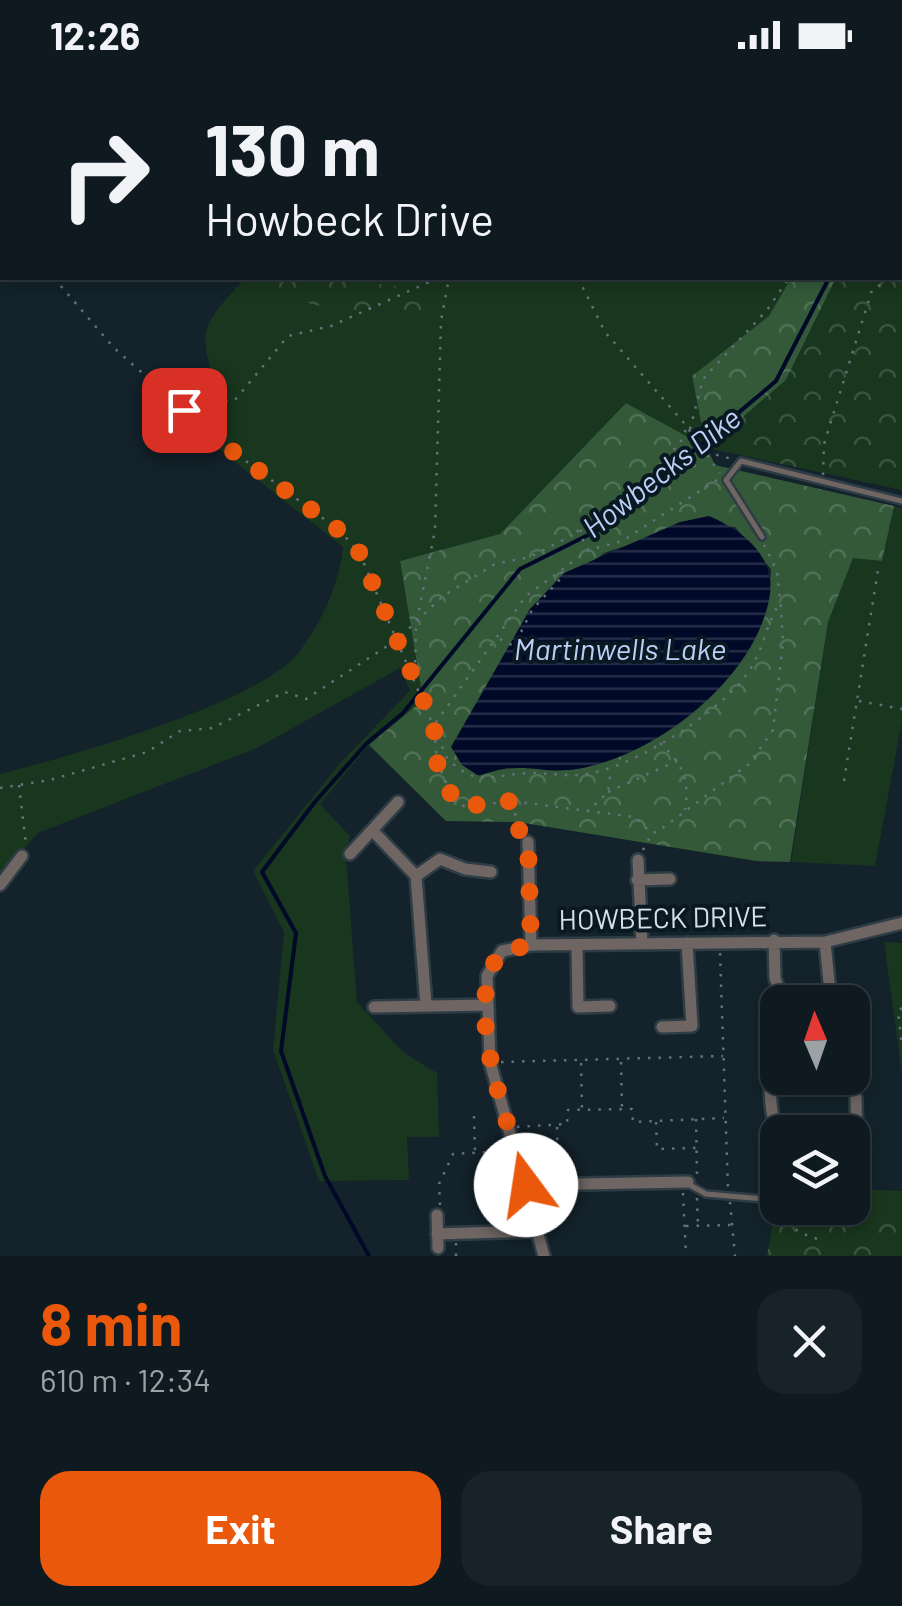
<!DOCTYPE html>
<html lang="en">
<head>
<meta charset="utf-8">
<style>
  :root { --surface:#0e1a20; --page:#172329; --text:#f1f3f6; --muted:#9ba1a5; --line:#2e383e; --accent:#ea580c }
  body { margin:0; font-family:Barlow,sans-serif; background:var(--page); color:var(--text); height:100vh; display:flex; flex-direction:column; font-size:38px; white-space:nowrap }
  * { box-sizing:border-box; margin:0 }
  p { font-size:32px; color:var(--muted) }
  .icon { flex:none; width:55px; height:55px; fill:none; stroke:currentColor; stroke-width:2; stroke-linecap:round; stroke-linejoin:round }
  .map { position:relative; height:1186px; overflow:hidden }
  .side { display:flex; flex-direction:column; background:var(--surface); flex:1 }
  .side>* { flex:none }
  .top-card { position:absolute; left:0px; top:0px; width:902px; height:210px; box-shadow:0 5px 15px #0003,0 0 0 2px var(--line); background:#0e1a20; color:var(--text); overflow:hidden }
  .needle { width:65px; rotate:358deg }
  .buttons { position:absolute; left:760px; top:915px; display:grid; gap:20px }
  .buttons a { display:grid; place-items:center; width:110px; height:110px; border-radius:20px; background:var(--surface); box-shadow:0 5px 15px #0003,0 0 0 2px var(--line); font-size:50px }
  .pin { position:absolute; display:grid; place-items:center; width:85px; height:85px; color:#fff; margin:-42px; border-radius:20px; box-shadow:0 5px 15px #0006 }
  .me { position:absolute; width:110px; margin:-55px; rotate:346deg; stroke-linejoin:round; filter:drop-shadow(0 0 8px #0008) }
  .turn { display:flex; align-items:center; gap:35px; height:210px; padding:0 40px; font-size:45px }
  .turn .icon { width:130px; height:130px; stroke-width:2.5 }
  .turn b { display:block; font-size:70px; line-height:85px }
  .round { display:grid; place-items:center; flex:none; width:105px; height:105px; border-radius:30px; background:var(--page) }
  .head { display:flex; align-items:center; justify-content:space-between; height:170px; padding:0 40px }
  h1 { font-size:60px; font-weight:700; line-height:75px; color:var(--accent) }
  .primary-button { display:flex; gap:20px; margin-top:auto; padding:20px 40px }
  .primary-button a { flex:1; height:115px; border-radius:30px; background:var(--accent); color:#fff; font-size:40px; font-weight:700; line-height:115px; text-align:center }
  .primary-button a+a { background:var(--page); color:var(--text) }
  .status { display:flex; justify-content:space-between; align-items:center; height:70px; padding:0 50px; background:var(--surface); direction:ltr }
  .status svg { height:28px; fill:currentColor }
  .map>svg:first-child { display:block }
  .green { fill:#19361e }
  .forest { fill:url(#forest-crowns); fill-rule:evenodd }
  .park { fill:url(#park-crowns) }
  .water { fill:url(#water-rules) }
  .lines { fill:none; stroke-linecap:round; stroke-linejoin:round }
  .stream { stroke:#010929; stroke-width:4 }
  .lane-casing { stroke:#2e3d45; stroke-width:10 }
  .street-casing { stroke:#2e3d45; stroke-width:16 }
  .path { stroke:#65727a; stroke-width:2.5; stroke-dasharray:2.5 8; stroke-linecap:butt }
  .lane { stroke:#6f6663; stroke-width:5 }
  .street { stroke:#6f6663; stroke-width:11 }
  .route { stroke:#ea580c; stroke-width:18; stroke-dasharray:0 32.4 }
  .labels { text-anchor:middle; stroke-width:8; stroke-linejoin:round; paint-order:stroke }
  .street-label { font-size:28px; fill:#d7e0e7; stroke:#0a1822 }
  .water-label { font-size:30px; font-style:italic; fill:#bcd0f7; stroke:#0a1822 }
</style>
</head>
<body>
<div class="status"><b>12:26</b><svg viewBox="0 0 49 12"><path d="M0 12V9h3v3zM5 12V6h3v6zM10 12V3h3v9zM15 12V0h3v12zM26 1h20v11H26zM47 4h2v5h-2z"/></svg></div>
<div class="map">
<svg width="902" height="1186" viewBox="0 0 902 1186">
  <defs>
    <pattern id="forest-crowns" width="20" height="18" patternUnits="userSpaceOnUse" patternTransform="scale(2.5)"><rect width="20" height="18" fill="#335939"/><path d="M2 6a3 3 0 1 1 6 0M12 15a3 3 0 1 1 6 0" fill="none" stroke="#507156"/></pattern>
    <pattern id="park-crowns" width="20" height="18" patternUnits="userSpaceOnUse" patternTransform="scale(2.5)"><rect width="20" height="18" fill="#19361e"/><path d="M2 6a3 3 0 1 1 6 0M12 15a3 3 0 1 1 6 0" fill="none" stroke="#3a533f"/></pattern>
    <pattern id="water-rules" width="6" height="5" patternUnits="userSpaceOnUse" patternTransform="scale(2.5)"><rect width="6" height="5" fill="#010929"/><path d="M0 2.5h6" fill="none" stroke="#252d48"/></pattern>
  </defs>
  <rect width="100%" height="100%" fill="#13222b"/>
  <path class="green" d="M245 208 339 211 791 208 769 246 692 306 707 378 626 333 500 464 400 491 423 631 369 675 320 734 350 766 346 787 357 932 403 982 437 1003 439 1067H407L409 1110 319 1111 273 980 284 862 253 801 341 692 410 621 400 598 257 678 38 763 0 807V704C64 688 262 632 299 582 322 552 339 514 343 477L193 359 218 328C199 258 197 261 245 208Z
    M894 436 902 438V651L875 796 791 792 828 552 853 487 882 491Z
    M884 872 902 873V1004Z"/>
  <path class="forest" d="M791 208H836L786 310 707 378 715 395 894 436 882 491 853 488 828 552 790 792 756 791 518 752 446 751 369 675 423 630 400 491 500 464 626 333 706 377 692 306 769 246ZM680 452 735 457 771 499C770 584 709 637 638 675 619 685 595 698 573 699 550 700 526 696 503 697L486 622 530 539 604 483 653 467Z"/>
  <path class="park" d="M902 70V420L707 378 786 310 836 208H900Z
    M278 208H341L442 223 439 250 313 235 272 216Z
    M853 1119 902 1121V1186H767L777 1127 778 1138H852Z"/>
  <path class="water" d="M709 446C744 461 778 488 769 530 753 609 657 686 577 699 540 705 522 689 479 706L462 695 451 677 530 539 564 503 680 452Z"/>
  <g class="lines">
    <path class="stream" d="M871 2 872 0
      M900 60 902 62
      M900 70 902 66
      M369 1186 325 1106 281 981 296 863 262 802 314 733 367 673 403 643 520 499 602 458 776 311 829 208"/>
    <defs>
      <path id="lane" d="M762 467 726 410 741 391 902 431
        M690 1115 706 1124 764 1129 765 1137"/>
      <path id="street" d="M372 760 416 806 426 935
        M528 772 531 875
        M350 784 398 732
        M638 790 642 873
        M416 806 440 789 465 799 491 802
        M637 810 670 809
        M0 815 22 786
        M774 870 775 908 783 932
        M825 872 831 932
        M577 875 578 937 610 936
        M374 937 488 935
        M662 957 692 956 687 873
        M778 957C769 975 766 1046 779 1062
        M856 1028 857 1076
        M526 1115 688 1112
        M437 1145 438 1178
        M437 1164 536 1161
        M544 1186 490 992 487 906 502 881 531 875 825 872 902 853"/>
    </defs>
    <use href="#lane" class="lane-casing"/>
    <use href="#street" class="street-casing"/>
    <path class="path" d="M476 2 477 0
      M900 13 902 9
      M902 141V157
      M0 144 2 147
      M900 204 902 202
      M54 208 114 278 182 338
      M438 208 331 256 288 266 235 330 184 339 192 351 340 461 359 482 447 688C477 719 492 704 531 703 547 703 563 706 578 705 628 702 718 644 747 604 762 584 766 555 779 534
      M578 208 605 262 684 353 720 403
      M690 359 703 309 767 240 789 208
      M706 382 732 389
      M823 405 824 374 872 220 891 208
      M717 410 622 471 589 480 526 526 434 655 437 691 454 731 466 737 511 731 635 747 651 763 657 762 749 694 773 660 783 572 781 538 777 501 764 475
      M577 460 588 479
      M500 569 514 576 532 540 563 506 560 502
      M415 603 416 555 435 460 441 251 449 208
      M859 631 902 639
      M660 673C682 693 690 709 685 740
      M844 711 878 500
      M19 715 26 775
      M0 718 50 710 147 682 180 661 212 658 285 622 306 629 398 569 443 526 495 494 530 487 612 445 680 373 687 357
      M608 722 679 690
      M512 733 520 763
      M587 742 608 722 611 699
      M643 780 651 765
      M720 883 728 1119
      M902 938 898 941 902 977
      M501 992 723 986
      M621 992 622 1039
      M581 993 582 1040
      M474 1046 475 1081
      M696 1049 697 1105
      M656 1052 657 1079 696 1078
      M517 1057 567 1054 568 1040 632 1039 633 1052 724 1048
      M557 1057 558 1103
      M683 1123 686 1186
      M697 1128 698 1156
      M730 1132 735 1186
      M440 1135 439 1114 453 1084 505 1081
      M770 1141 801 1163 823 1171
      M686 1156 733 1155
      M456 1186V1173"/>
    <use href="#lane" class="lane"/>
    <use href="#street" class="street"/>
  </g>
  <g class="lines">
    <path class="route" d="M184 340 192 351 340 461 359 482 434 655 436 690 454 731 466 736 511 731 520 763 528 772 531 875 502 881C458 933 511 1057 526 1115"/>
  </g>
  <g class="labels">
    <g class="street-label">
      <text transform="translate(663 848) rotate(-1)" y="10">HOWBECK DRIVE</text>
    </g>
    <g class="water-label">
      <text transform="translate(662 403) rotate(-38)" y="10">Howbecks Dike</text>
      <text x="620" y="590">Martinwells Lake</text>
    </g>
  </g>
</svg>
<div class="buttons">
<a><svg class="needle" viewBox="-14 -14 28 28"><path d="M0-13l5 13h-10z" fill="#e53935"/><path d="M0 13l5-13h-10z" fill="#9ba1a5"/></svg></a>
<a><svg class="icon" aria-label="layers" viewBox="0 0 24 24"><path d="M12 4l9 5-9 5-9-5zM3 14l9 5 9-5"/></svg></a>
</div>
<div class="pin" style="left:184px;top:340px;background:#d93025"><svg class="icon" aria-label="arrive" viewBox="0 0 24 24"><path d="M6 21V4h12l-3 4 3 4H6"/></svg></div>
<svg class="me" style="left:526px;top:1115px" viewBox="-20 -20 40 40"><circle r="19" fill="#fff"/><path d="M0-13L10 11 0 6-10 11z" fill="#ea580c"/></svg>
<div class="top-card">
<div class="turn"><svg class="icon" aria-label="right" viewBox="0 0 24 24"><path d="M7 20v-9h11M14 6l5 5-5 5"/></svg><div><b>130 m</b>Howbeck Drive</div></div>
</div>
</div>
<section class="side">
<div class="head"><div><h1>8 min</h1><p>610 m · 12:34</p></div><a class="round"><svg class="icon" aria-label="close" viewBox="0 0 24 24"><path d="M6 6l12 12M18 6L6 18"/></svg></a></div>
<div class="primary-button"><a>Exit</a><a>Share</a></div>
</section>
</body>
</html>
